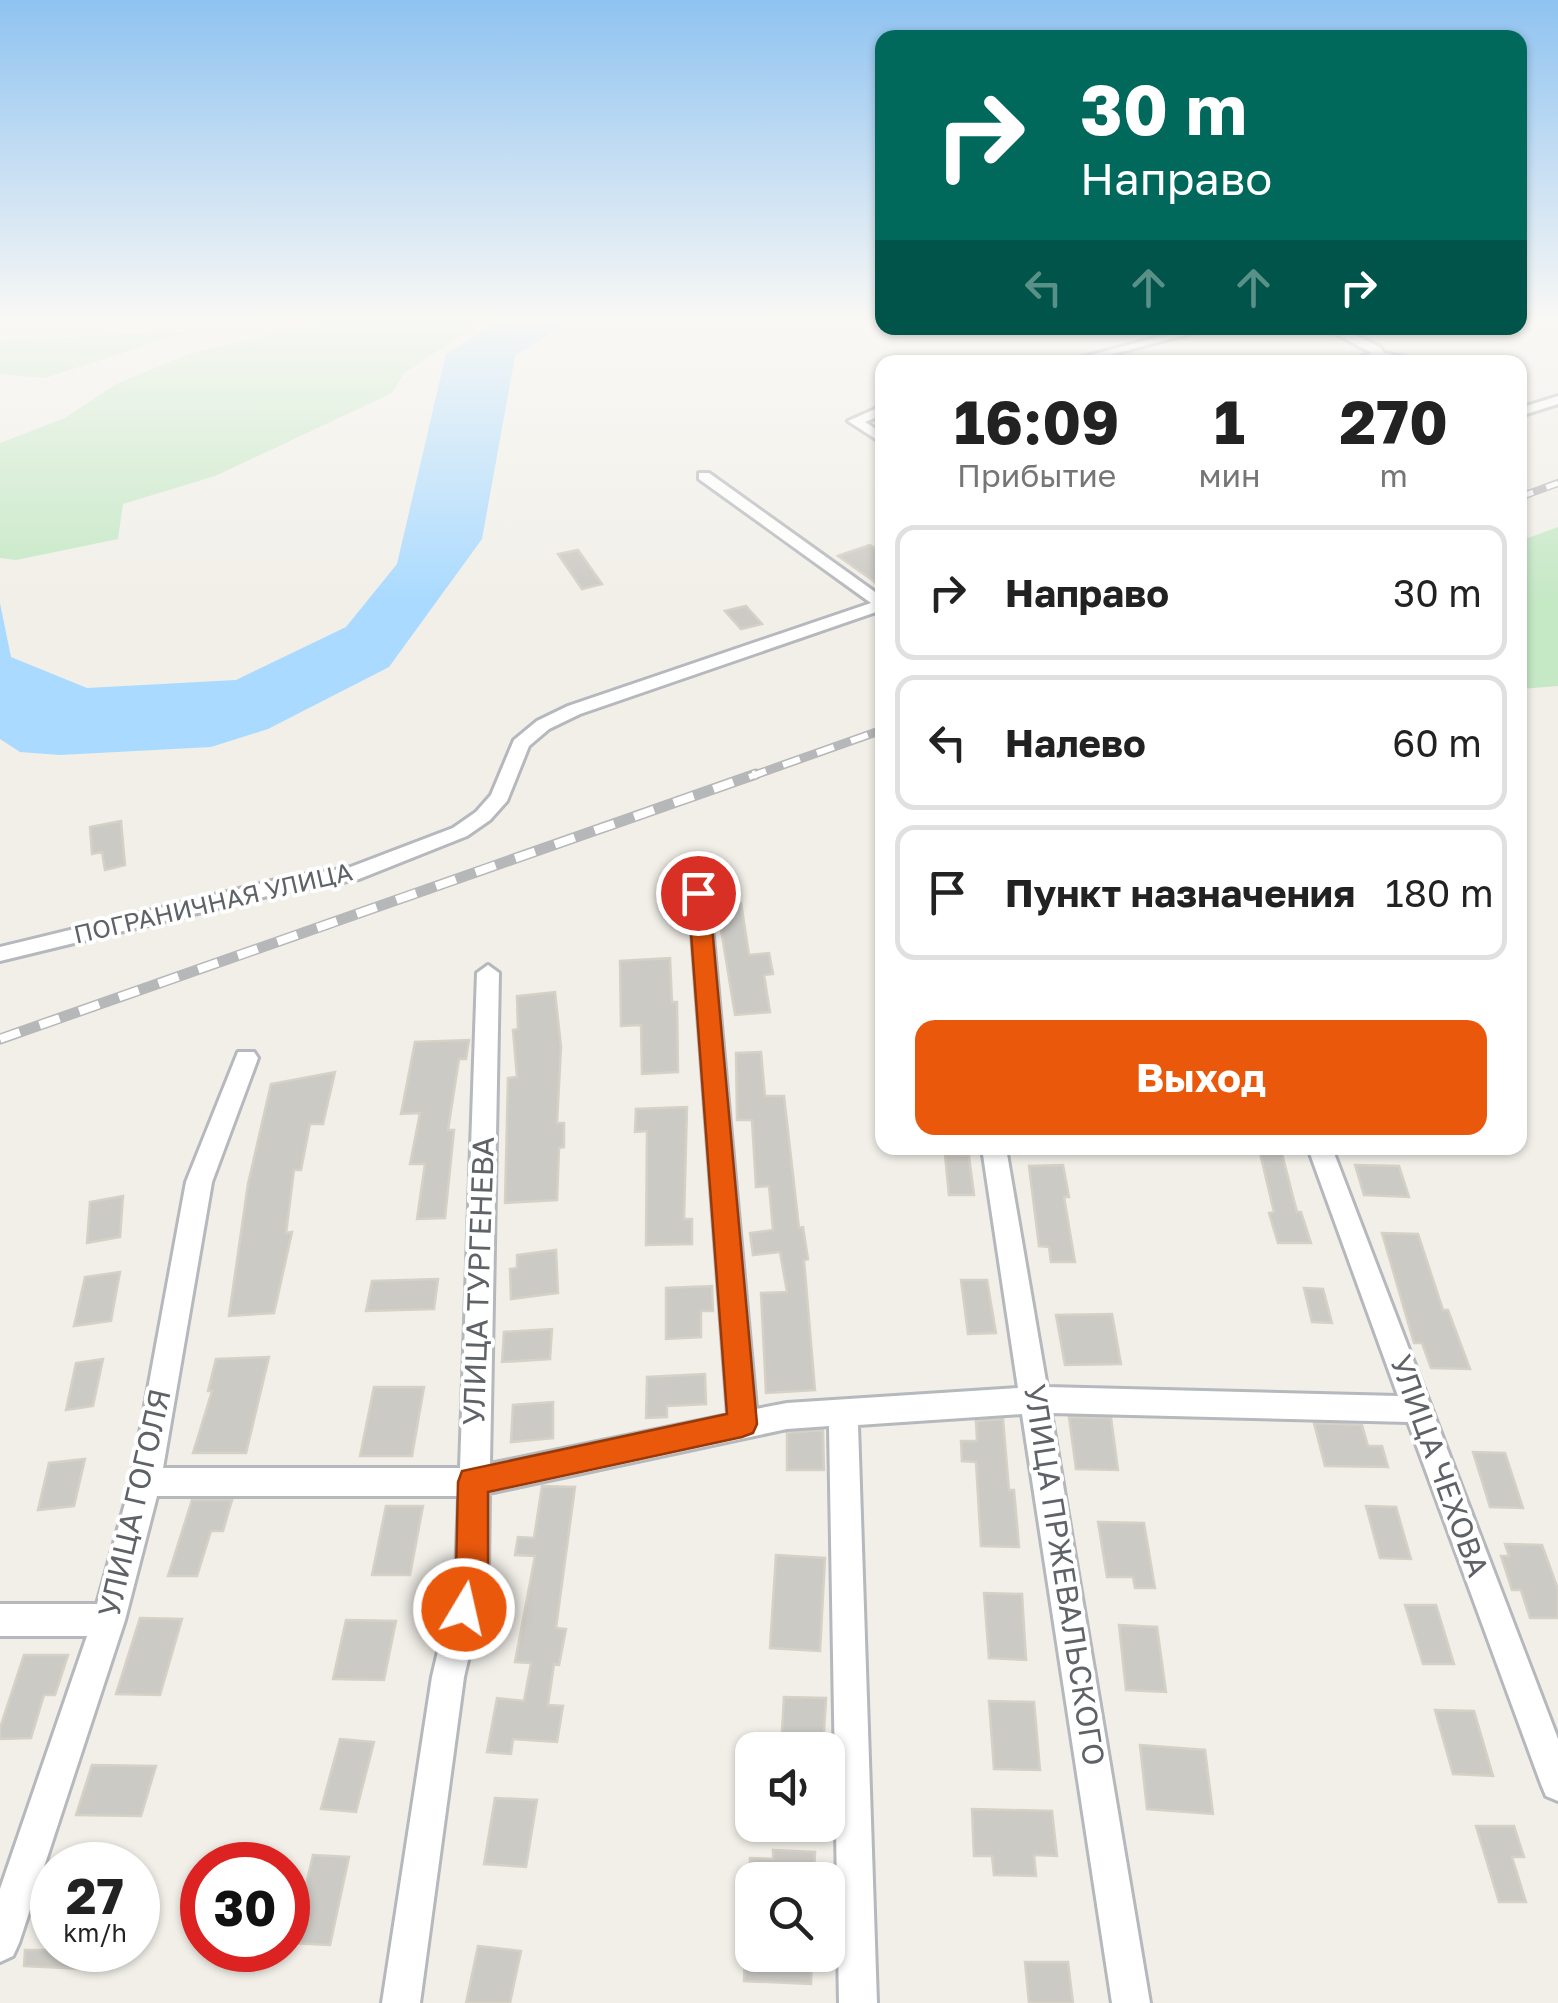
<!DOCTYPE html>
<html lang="ru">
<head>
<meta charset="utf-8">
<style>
  :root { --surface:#fff; --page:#f2f2f2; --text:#222; --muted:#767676; --line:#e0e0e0; --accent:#ea580c }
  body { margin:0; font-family:"Golos Text",sans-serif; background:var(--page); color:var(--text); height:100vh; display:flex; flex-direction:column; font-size:38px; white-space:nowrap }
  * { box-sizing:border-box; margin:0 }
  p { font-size:32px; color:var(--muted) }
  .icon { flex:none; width:55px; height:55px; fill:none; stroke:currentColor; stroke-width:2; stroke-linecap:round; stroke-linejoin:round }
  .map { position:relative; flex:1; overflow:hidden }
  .side { position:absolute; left:875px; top:355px; width:652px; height:800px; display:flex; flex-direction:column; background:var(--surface); border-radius:20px; box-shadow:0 2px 8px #0004 }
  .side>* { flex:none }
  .guide { position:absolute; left:875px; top:30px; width:652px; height:305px; border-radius:20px; box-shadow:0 2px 8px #0004; background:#00695c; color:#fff; overflow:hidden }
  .buttons { position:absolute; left:735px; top:1732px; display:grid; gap:20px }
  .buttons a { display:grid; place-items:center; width:110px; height:110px; border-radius:20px; background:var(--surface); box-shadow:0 2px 8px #0004; font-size:50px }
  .speed { position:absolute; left:30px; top:1842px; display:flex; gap:20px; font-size:50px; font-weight:700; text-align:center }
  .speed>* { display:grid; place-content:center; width:130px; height:130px; border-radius:50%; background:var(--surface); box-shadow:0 2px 8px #0004; line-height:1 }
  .speed small { font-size:25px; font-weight:400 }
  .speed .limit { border:15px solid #d22; background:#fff; color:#111 }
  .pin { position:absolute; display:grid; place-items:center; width:85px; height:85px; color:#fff; margin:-42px; border:5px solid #fff; border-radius:50%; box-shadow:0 2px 10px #0007 }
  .me { position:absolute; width:110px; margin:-55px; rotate:9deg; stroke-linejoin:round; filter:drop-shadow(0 0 8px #0008) }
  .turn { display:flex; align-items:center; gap:35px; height:210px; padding:0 40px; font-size:45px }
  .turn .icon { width:130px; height:130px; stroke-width:2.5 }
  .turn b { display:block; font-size:70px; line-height:85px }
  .lanes { display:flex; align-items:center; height:95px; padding:0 40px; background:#0003; justify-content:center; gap:50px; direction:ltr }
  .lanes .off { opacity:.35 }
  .eta { display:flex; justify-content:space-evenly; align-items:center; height:170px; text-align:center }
  .eta b { font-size:60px; font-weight:700; line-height:70px }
  .primary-button { display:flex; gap:20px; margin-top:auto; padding:20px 40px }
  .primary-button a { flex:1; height:115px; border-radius:20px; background:var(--accent); color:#fff; font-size:40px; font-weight:700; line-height:115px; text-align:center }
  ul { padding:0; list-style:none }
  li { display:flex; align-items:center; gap:30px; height:135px; margin:0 20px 15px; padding:0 20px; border:5px solid var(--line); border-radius:20px }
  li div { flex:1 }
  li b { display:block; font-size:38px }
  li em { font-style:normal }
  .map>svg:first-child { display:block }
  .green { fill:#c5e8c5 }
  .water { fill:#aadaff }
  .building { fill:#cccac5; stroke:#d6d1c6; stroke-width:2.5 }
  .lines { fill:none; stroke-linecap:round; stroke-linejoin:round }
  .minor-casing { stroke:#b5b8bc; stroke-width:6 }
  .minor { fill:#fff; fill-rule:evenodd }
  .rail-far2-casing { stroke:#b6b7b8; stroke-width:8 }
  .rail-far1-casing { stroke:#b6b7b8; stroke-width:9 }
  .rail-casing { stroke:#b6b7b8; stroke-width:11 }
  .rail-far2 { stroke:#fff; stroke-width:5; stroke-dasharray:14; stroke-linecap:butt }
  .rail-far1 { stroke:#fff; stroke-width:6; stroke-dasharray:18; stroke-linecap:butt }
  .rail { stroke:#fff; stroke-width:8; stroke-dasharray:21; stroke-linecap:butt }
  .route { fill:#ea580c; stroke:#983908; stroke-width:2.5 }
  .labels { text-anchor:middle; stroke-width:8; stroke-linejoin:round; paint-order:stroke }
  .street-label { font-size:25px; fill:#5f6368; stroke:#fff }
  .near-street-label { font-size:30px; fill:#5f6368; stroke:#fff }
</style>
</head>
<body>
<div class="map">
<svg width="1558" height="2003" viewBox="0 0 1558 2003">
  <rect width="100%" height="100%" fill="#f1efe8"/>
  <path class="green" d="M328 320H485L404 373 392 393 215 476 123 504 118 539 16 560 0 558V443L65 418 116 384 189 354Z
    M191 331 45 378 0 374V340Z
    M1558 527V686L1520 689V541Z"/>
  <path class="water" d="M500 320H569L515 356 482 539 389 667 268 729 211 747 60 755 20 752 0 739V603L11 657 87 688 236 680 346 627 397 564 446 354Z"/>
  <path class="building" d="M870 545 882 553V587L838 556Z
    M578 550 602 584 582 589 558 554Z
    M746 606 762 624 741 629 725 611Z
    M121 821 125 865 105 870 102 852 92 854 90 827Z
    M741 903 749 955 769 953 773 974 764 975 770 1012 735 1015 717 905Z
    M670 958 672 1002H677L678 1072 642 1074 641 1025 621 1026 620 961Z
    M555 992 561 1047 557 1123H564V1147L559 1148 557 1200 505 1203 508 1078 517 1077 513 1030 518 1029 517 996Z
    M469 1040 466 1059H459L448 1130H454L445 1218 417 1219 425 1164H410L420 1113 401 1114 415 1042Z
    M761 1052 765 1096H784L799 1228 803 1227 808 1259 804 1260 815 1390 766 1393 761 1293 787 1292 780 1252 753 1255 750 1233 773 1230 769 1186 756 1187 752 1120H737L736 1053Z
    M335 1072 323 1124H310L301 1170H294L286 1233 292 1232 274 1313 229 1316 248 1184 271 1084Z
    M687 1107 684 1219H692V1244L646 1245 647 1131 635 1132 636 1109Z
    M1260 1153 1282 1154 1297 1212H1301L1311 1243H1278L1269 1213 1274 1212Z
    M945 1155 969 1156 974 1195H949Z
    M1063 1165 1069 1197H1064L1075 1262H1051L1049 1247 1039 1246 1029 1166Z
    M1355 1165 1399 1166 1409 1197 1364 1195Z
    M123 1196 120 1237 87 1243 90 1202Z
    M1382 1233 1418 1234 1443 1310H1448L1470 1369 1431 1368 1422 1343H1414Z
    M556 1250 558 1293 511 1299 510 1269 517 1268V1255Z
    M120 1272 111 1321 74 1326 85 1277Z
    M438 1279 434 1309 366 1311 372 1281Z
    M961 1280H987L996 1333 968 1334Z
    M712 1286 713 1311H701V1337L666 1339V1288Z
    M1304 1288 1323 1289 1332 1323 1312 1322Z
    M1112 1314 1121 1364 1065 1365 1056 1315Z
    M552 1329 550 1359 502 1362 504 1332Z
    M269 1357 246 1453H193L212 1391H208L216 1359Z
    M103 1359 93 1406 66 1410 76 1363Z
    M705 1374 706 1404 667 1406V1417L646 1418 647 1377Z
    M374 1387H424L412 1456H360Z
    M553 1402V1438L511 1442 513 1405Z
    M1069 1417 1111 1418 1118 1470 1076 1469Z
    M1003 1419 1009 1490H1014L1019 1547 981 1546 976 1462 962 1461 961 1441H977L976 1421Z
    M1314 1423 1362 1425 1368 1446H1382L1388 1467 1325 1466Z
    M823 1430 824 1470H787V1433Z
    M1473 1452 1505 1453 1523 1508 1490 1507Z
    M85 1459 74 1506 38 1510 49 1463Z
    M542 1486 575 1487 556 1628 566 1629 559 1665 554 1664 548 1705 563 1706 557 1742 513 1739 511 1754 487 1752 497 1698 524 1701 531 1663 515 1662 535 1556 515 1555 518 1537 534 1538Z
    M192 1500H232L223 1531H211L197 1576H168Z
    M386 1506H423L410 1575H372Z
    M1366 1506 1396 1507 1411 1559 1380 1558Z
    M1098 1522 1144 1523 1155 1588H1135L1133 1577H1107Z
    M1505 1544 1542 1545 1558 1589V1618H1530L1521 1590H1512L1501 1556H1509Z
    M776 1555 825 1558 820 1651 770 1648Z
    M984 1593 1022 1594 1026 1660 989 1658Z
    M1405 1605H1436L1454 1664H1423Z
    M140 1618 182 1619 160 1695 116 1694Z
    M346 1620 396 1621 384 1680 333 1679Z
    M1119 1625 1157 1627 1166 1692 1126 1690Z
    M24 1655H68L55 1695H44L31 1738 0 1739V1728Z
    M784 1697 826 1698 823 1750H781Z
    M989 1701 1034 1702 1040 1770 994 1769Z
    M1435 1710 1474 1711 1493 1776 1453 1774Z
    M340 1739 374 1742 356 1812 321 1809Z
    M1140 1745 1205 1750 1213 1814 1147 1809Z
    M92 1765 156 1766 141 1816 76 1815Z
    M495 1798 537 1800 526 1867 484 1864Z
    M972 1809 1052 1811 1057 1856 1034 1855 1036 1876 994 1875 992 1856H974Z
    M1476 1826H1514L1524 1857H1512L1526 1902H1499Z
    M773 1850 815 1852 814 1880H749L750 1858 773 1859Z
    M313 1855 349 1857 330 1945 292 1943Z
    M478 1946 521 1951 510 2003H466Z
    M25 1950H92L86 1969 24 1966Z
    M745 1955H812L811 1984 744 1981Z
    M1025 1962H1068L1073 2003H1029Z"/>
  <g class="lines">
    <defs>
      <path id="minor" d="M1193 328H1212L1083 362H1064Z
        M1325 328H1340L1380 347 1384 353 1428 362 1391 359 1347 362 1372 353Z
        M1558 396V404L1520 416V408Z
        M882 406V415L865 422 882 433V443L848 421Z
        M699 473H709L882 597V610L580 714 549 729 529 746 507 801 490 820 467 836 359 879 284 892 0 961V947L284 878 348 868 453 828 476 812 491 795 514 740 537 721 568 706 871 603 699 479Z
        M699 886 709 893 756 1409 787 1403 1018 1388 982 1148H1006L1047 1387 1398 1396 1308 1148H1332L1558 1739V1801L1546 1796 1541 1784 1408 1422 1051 1413 1150 2003H1112L1022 1414 858 1425 877 2003H839L829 1426 787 1429 489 1493 488 1575 464 1677 420 2003H382L432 1677 456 1575 459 1496H157L125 1620 19 1943 13 1956 0 1962V1889L87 1636H0V1604H97L131 1482 186 1182 238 1052H254L258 1058 212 1182 163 1468H460L477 973 488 965 499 973 490 1464 728 1415 689 893Z"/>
    </defs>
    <use href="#minor" class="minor-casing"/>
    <use href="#minor" class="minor"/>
    <defs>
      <path id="rail-far2" d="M1520 497 1558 483"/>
      <path id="rail-far1" d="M749 777 882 730"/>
      <path id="rail" d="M0 1039 756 774"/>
    </defs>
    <use href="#rail-far2" class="rail-far2-casing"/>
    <use href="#rail-far1" class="rail-far1-casing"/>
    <use href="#rail" class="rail-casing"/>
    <use href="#rail-far2" class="rail-far2"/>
    <use href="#rail-far1" class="rail-far1"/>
    <use href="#rail" class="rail"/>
  </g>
  <linearGradient id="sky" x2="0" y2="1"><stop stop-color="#8fc3f1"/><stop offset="0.53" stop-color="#f9f8f5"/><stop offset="1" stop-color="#f9f8f5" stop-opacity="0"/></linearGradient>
  <rect width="1558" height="601" fill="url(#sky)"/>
  <path class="route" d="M698 886 709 893 757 1424 753 1433 742 1437 488 1492V1575L476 1620 464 1625 453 1620 448 1609 456 1575 458 1482 462 1471 727 1414 688 893Z"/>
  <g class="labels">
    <g class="street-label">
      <text transform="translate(213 903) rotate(-13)" y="9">ПОГРАНИЧНАЯ УЛИЦА</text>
    </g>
    <g class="near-street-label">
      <text transform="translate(479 1281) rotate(-88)" y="10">УЛИЦА ТУРГЕНЕВА</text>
      <text transform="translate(1439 1466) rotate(70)" y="10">УЛИЦА ЧЕХОВА</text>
      <text transform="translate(135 1503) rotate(-77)" y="10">УЛИЦА ГОГОЛЯ</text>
      <text transform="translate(1064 1575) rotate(81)" y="10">УЛИЦА ПРЖЕВАЛЬСКОГО</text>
    </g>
  </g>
</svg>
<div class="buttons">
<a><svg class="icon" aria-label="sound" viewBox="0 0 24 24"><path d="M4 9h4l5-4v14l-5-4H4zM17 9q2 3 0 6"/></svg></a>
<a><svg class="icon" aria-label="search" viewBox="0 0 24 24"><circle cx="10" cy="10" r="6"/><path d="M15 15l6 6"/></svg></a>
</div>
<div class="speed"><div>27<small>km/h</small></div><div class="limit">30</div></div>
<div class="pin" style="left:698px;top:893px;background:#d93025"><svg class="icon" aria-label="arrive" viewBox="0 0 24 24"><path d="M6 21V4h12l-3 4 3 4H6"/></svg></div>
<svg class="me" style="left:464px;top:1609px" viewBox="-20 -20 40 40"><circle r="17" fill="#ea580c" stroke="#fff" stroke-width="3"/><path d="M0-11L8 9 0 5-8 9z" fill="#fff"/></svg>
<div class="guide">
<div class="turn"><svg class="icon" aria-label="right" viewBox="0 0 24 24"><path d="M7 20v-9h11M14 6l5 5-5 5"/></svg><div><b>30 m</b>Направо</div></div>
<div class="lanes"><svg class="icon off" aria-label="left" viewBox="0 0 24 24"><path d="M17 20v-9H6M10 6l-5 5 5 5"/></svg><svg class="icon off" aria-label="ahead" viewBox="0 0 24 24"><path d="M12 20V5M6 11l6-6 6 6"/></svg><svg class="icon off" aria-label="ahead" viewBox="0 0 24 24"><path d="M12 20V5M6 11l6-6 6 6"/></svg><svg class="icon" aria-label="right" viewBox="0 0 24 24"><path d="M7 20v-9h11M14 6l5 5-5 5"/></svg></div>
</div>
<section class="side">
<div class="eta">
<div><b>16:09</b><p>Прибытие</p></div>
<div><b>1</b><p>мин</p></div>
<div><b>270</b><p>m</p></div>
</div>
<ul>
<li><svg class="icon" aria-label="right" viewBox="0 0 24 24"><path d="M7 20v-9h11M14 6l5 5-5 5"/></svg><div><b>Направо</b></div><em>30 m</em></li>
<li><svg class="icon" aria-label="left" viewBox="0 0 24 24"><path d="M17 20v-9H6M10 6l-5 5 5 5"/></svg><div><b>Налево</b></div><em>60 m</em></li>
<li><svg class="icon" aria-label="arrive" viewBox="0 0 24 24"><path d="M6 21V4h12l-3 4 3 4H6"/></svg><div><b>Пункт назначения</b></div><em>180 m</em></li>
</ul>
<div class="primary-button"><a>Выход</a></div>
</section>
</div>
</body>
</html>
